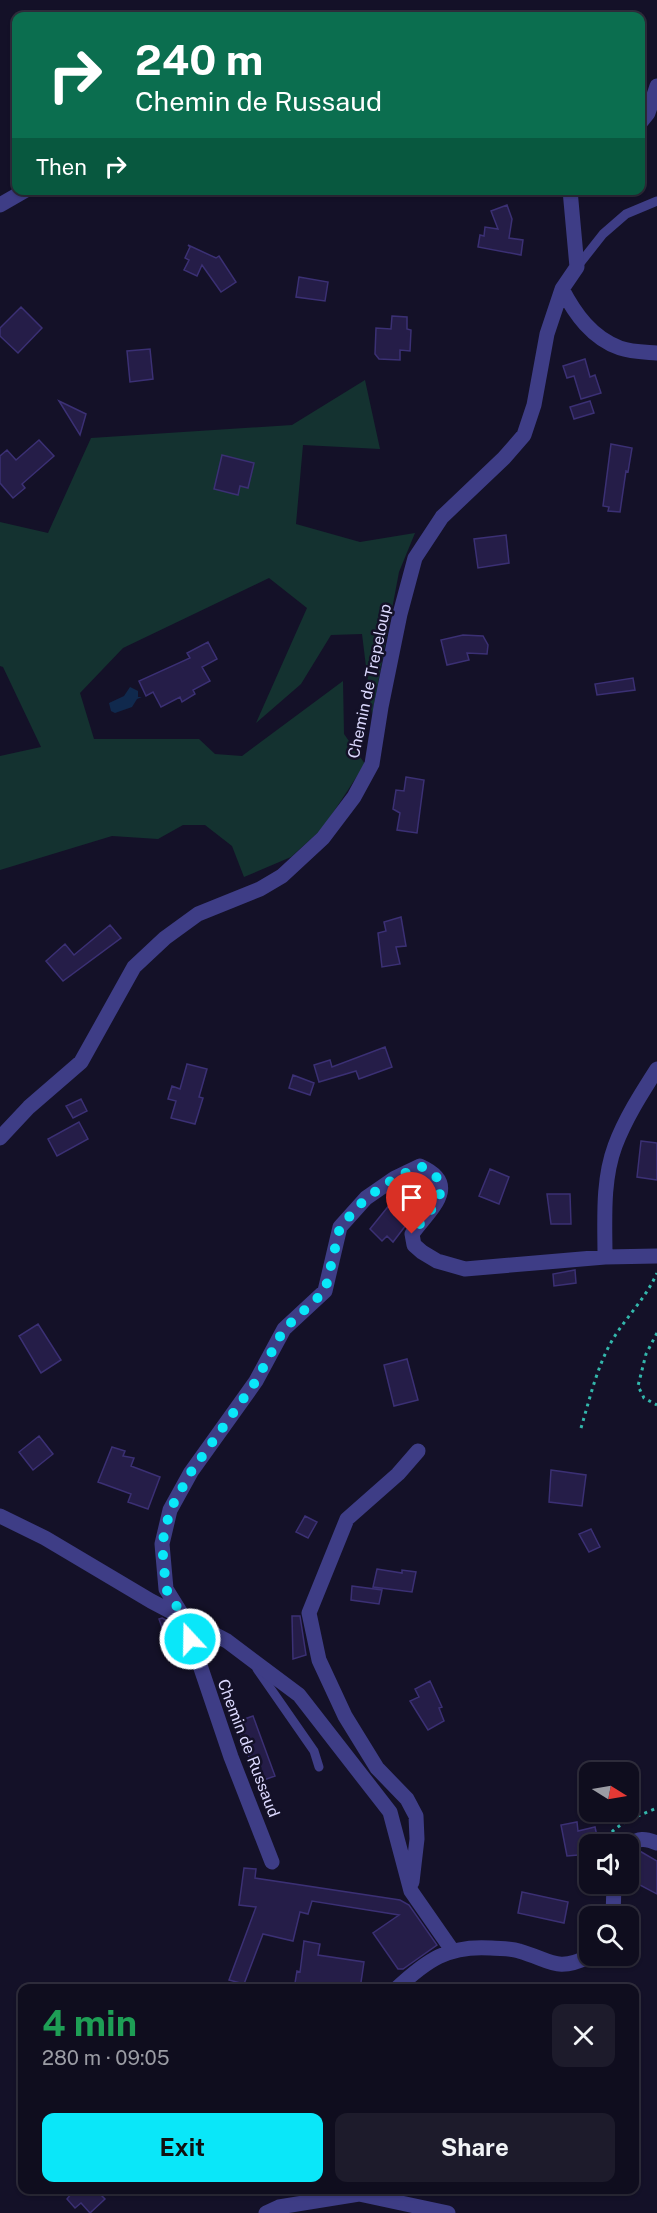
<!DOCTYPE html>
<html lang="en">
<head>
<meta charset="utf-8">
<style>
  :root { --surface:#0f0d1e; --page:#1d1b2b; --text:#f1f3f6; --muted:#9b9ca4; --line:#2f2d3c; --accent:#0ae7f9 }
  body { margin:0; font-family:"Public Sans",sans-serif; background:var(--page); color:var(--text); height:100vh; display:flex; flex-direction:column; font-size:22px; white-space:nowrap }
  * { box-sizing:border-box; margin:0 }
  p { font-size:20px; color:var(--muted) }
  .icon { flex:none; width:33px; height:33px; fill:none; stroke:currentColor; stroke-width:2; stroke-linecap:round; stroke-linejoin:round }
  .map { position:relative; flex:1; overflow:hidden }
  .details { position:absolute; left:18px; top:1984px; width:621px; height:210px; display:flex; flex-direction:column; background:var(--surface); border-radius:12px; box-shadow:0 2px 4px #0004,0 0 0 2px var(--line) }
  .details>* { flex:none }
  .top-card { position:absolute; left:12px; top:12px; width:633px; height:183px; border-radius:12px; box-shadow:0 2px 4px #0004,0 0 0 2px var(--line); background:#0b6e4f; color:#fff; overflow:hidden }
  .needle { width:39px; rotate:101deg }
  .fabs { position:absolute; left:579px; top:1762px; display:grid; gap:12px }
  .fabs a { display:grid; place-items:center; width:60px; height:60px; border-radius:12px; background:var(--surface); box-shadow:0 2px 4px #0004,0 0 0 2px var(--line); font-size:30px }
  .pin { position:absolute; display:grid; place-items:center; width:51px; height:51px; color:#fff; margin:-62px -26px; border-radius:50% 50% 50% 0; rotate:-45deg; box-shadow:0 0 6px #0007 }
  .pin .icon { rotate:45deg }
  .me { position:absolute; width:66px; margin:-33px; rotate:339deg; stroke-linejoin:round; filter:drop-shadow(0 0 4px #0008) }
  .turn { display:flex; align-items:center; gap:21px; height:126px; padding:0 24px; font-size:27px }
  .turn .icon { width:78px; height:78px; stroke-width:2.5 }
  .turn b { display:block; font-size:42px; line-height:51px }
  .then { display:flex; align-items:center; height:57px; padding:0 24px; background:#0003; gap:12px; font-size:22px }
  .round { display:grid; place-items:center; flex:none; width:63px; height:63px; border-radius:12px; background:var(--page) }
  .head { display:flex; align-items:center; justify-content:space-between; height:102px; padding:0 24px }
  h1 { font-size:36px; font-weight:700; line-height:45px; color:#1e9e55 }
  .button { display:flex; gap:12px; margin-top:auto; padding:12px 24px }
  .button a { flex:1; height:69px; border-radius:12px; background:var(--accent); color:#111; font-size:24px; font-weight:700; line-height:69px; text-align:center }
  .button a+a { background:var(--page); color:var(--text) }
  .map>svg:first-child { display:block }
  .green { fill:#143230 }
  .water { fill:#10294d }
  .building { fill:#251d48; stroke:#3b3074; stroke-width:1.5 }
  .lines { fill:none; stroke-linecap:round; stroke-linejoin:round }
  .path { stroke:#33b7ac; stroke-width:3; stroke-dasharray:3 4.5; stroke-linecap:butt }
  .service { stroke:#3e3d86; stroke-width:9 }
  .minor { stroke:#3e3d86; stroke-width:15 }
  .route { stroke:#0ae7f9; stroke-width:10; stroke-dasharray:0 18 }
  .labels { text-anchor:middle; stroke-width:5; stroke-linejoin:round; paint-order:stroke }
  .street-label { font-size:16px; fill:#dcd9fe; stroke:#141128 }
</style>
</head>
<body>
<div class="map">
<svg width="657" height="2213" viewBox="0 0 657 2213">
  <rect width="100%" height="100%" fill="#141128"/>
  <path class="green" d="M365 380 380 449 303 445 296 524 360 542 415 533 399 572 372 715 362 634 331 635 301 684 256 723 307 608 269 578 123 648 80 693 94 739H199L215 754 242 756 343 681 344 734 365 764 323 828 291 857 244 877 232 846 205 825H183L158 839 112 836 0 870V756L41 747 3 667 0 666V522L48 533 91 438 292 425Z"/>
  <path class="water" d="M130 687 138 691V697H142L137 699 132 707 115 713 111 711 109 703 124 696Z"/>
  <path class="building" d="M507 205 512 219 509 238 523 240 521 255 478 247 480 235 484 236 485 227 498 229 491 211Z
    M188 245 216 258 219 256 236 282 221 292 202 265 197 276 184 270 189 260 185 258 190 247Z
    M299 277 328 282 325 301 296 297Z
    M21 307 42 328 18 353 0 336V328Z
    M392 316 407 317V329L411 330 410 351 400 350V360L379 359 375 354 376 328 391 329Z
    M150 349 153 379 130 382 127 351Z
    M585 359 590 377 595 375 601 393 581 399 574 376 567 378 563 366Z
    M59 401 86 414 80 435Z
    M590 401 594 413 574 419 570 407Z
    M39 440 54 456 22 484 25 488 13 498 0 483V456L7 450 16 460Z
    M611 444 632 448 628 472 626 471 620 512 608 511 609 507 603 506Z
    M222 455 254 463 248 488 240 486 238 495 214 489Z
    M506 535 509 563 478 568 474 539Z
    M463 635 483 636 488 645 487 654 467 653 469 660 447 665 441 640Z
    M208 642 217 659 202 667 210 681 193 690 195 694 182 702 180 697 161 707 153 692 146 696 139 681 190 658 187 653Z
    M633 678 635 690 597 695 595 684Z
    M406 777 424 780 417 833 397 830 400 813 393 809 396 790 404 791Z
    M401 917 406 946 396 947 400 964 382 967 378 933 386 931 384 922Z
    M110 925 121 938 63 981 46 961 65 944 74 955Z
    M385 1047 392 1067 359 1079 356 1071 319 1082 314 1065 330 1060 332 1067Z
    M187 1064 207 1069 199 1097 203 1098 195 1124 171 1118 176 1101 168 1099 172 1086 180 1089Z
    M293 1075 314 1083 310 1095 289 1088Z
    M81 1099 87 1111 73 1118 66 1106Z
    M79 1122 88 1139 57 1156 48 1139Z
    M641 1141 657 1143V1180L637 1177Z
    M490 1169 509 1177 499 1204 479 1196Z
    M418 1178 431 1189 429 1195 393 1242 387 1236 382 1241 370 1229 407 1183Z
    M547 1194H570L571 1224H551Z
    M575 1270 576 1283 554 1286 553 1274Z
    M38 1324 61 1360 41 1373 19 1336Z
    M407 1359 418 1400 394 1406 384 1365Z
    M39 1436 53 1454 33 1470 19 1452Z
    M112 1447 125 1451 123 1456 134 1458 131 1466 160 1477 148 1509 128 1502 131 1494 98 1482Z
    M551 1470 586 1475 582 1506 549 1502Z
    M305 1516 317 1522 308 1538 296 1532Z
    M591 1529 600 1547 589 1552 579 1534Z
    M377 1569 402 1573V1570L416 1572 412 1592 373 1587Z
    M352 1586 382 1590 379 1604 351 1600Z
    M292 1616H300L306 1655 293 1659Z
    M162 1618 174 1624 177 1632 165 1636 159 1619Z
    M430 1681 442 1707 439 1708 444 1721 428 1730 410 1701 419 1697 415 1689Z
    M253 1716 275 1776 258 1782 236 1722Z
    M577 1822 578 1831 595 1827 599 1845H590V1854L567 1856 561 1825Z
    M638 1850 657 1861V1894L638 1884 640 1881 628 1874V1861L632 1854Z
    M244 1868 256 1869 255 1878 400 1900 409 1905 437 1945 403 1969H398L373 1933 399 1915 312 1901 308 1914 300 1912 293 1941 263 1934 244 1984 229 1980 256 1907 239 1905Z
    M522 1892 568 1902 564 1923 518 1913Z
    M304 1941 320 1944 318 1955 364 1962 360 1989H294L297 1971 300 1972Z
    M67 2190H96L105 2199 90 2213 81 2203 75 2208 67 2199 71 2194Z"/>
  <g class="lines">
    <path class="path" d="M657 1333 646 1354 638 1386 644 1398 657 1405
      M581 1428C590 1398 597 1366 613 1339 627 1316 646 1298 657 1273
      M605 1845C607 1826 641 1815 657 1808"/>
    <path class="service" d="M577 267 603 234 626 214 657 201
      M257 1669 314 1751 319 1767"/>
    <path class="minor" d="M640 123 648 113 657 86
      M0 205 26 190
      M562 289C575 314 592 338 620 348 631 352 645 352 657 353
      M0 1138 29 1107 81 1062 134 967 165 938 198 914 260 889 282 876 323 838 354 797 372 764 381 707 400 614 415 558 442 517 504 458 524 435 534 405 547 334 562 289 577 267 570 190
      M605 1257 657 1256
      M0 1516 45 1538 151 1601 227 1641 299 1695 390 1812 411 1891 452 1950
      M628 1845C639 1838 645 1838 657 1843
      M272 1862 231 1757 184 1618 166 1589 162 1544 170 1510 191 1472 256 1381 284 1329 325 1291 340 1227 366 1198 395 1178 420 1166C463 1185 428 1211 412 1234L414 1245 422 1252 437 1261 465 1269 605 1257C605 1221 602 1181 615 1146 625 1119 641 1094 657 1069
      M412 1882 417 1839 416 1816 407 1799 377 1768 345 1716 319 1660 309 1613 347 1519 398 1474 418 1451
      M613 1917 614 1884
      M396 1989C427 1960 448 1945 491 1948 500 1949 511 1948 519 1951 551 1960 556 1973 590 1956
      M266 2213 279 2207 359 2194 448 2213"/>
  </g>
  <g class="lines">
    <path class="route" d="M190 1639 184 1618 166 1589 162 1544 170 1510 191 1472 256 1381 284 1329 325 1291 340 1227 366 1198 395 1178 420 1166C463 1185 428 1211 412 1234"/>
  </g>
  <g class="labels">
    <g class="street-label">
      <text transform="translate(369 681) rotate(-78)" y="6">Chemin de Trepeloup</text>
      <text transform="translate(249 1748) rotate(69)" y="6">Chemin de Russaud</text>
    </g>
  </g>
</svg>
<div class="fabs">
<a><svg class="needle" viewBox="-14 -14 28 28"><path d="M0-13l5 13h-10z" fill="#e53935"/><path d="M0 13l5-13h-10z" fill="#9b9ca4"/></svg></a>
<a><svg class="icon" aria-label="sound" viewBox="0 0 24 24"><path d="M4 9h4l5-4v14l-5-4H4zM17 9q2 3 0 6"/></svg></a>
<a><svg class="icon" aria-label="search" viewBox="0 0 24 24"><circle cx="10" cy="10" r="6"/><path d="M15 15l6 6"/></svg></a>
</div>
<div class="pin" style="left:412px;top:1234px;background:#d93025"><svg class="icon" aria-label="arrive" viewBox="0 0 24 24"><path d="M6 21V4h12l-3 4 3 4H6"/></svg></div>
<svg class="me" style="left:190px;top:1639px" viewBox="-20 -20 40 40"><circle r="17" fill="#0ae7f9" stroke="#fff" stroke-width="3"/><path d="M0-11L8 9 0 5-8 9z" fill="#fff"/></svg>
<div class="top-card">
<div class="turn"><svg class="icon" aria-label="right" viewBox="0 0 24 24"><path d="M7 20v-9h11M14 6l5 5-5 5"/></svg><div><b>240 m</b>Chemin de Russaud</div></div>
<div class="then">Then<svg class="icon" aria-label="right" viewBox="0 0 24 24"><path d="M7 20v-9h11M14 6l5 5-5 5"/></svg></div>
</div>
<section class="details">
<div class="head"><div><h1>4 min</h1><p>280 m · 09:05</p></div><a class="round"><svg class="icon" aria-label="close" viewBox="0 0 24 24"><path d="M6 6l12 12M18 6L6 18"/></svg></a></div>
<div class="button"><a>Exit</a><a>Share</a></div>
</section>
</div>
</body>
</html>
